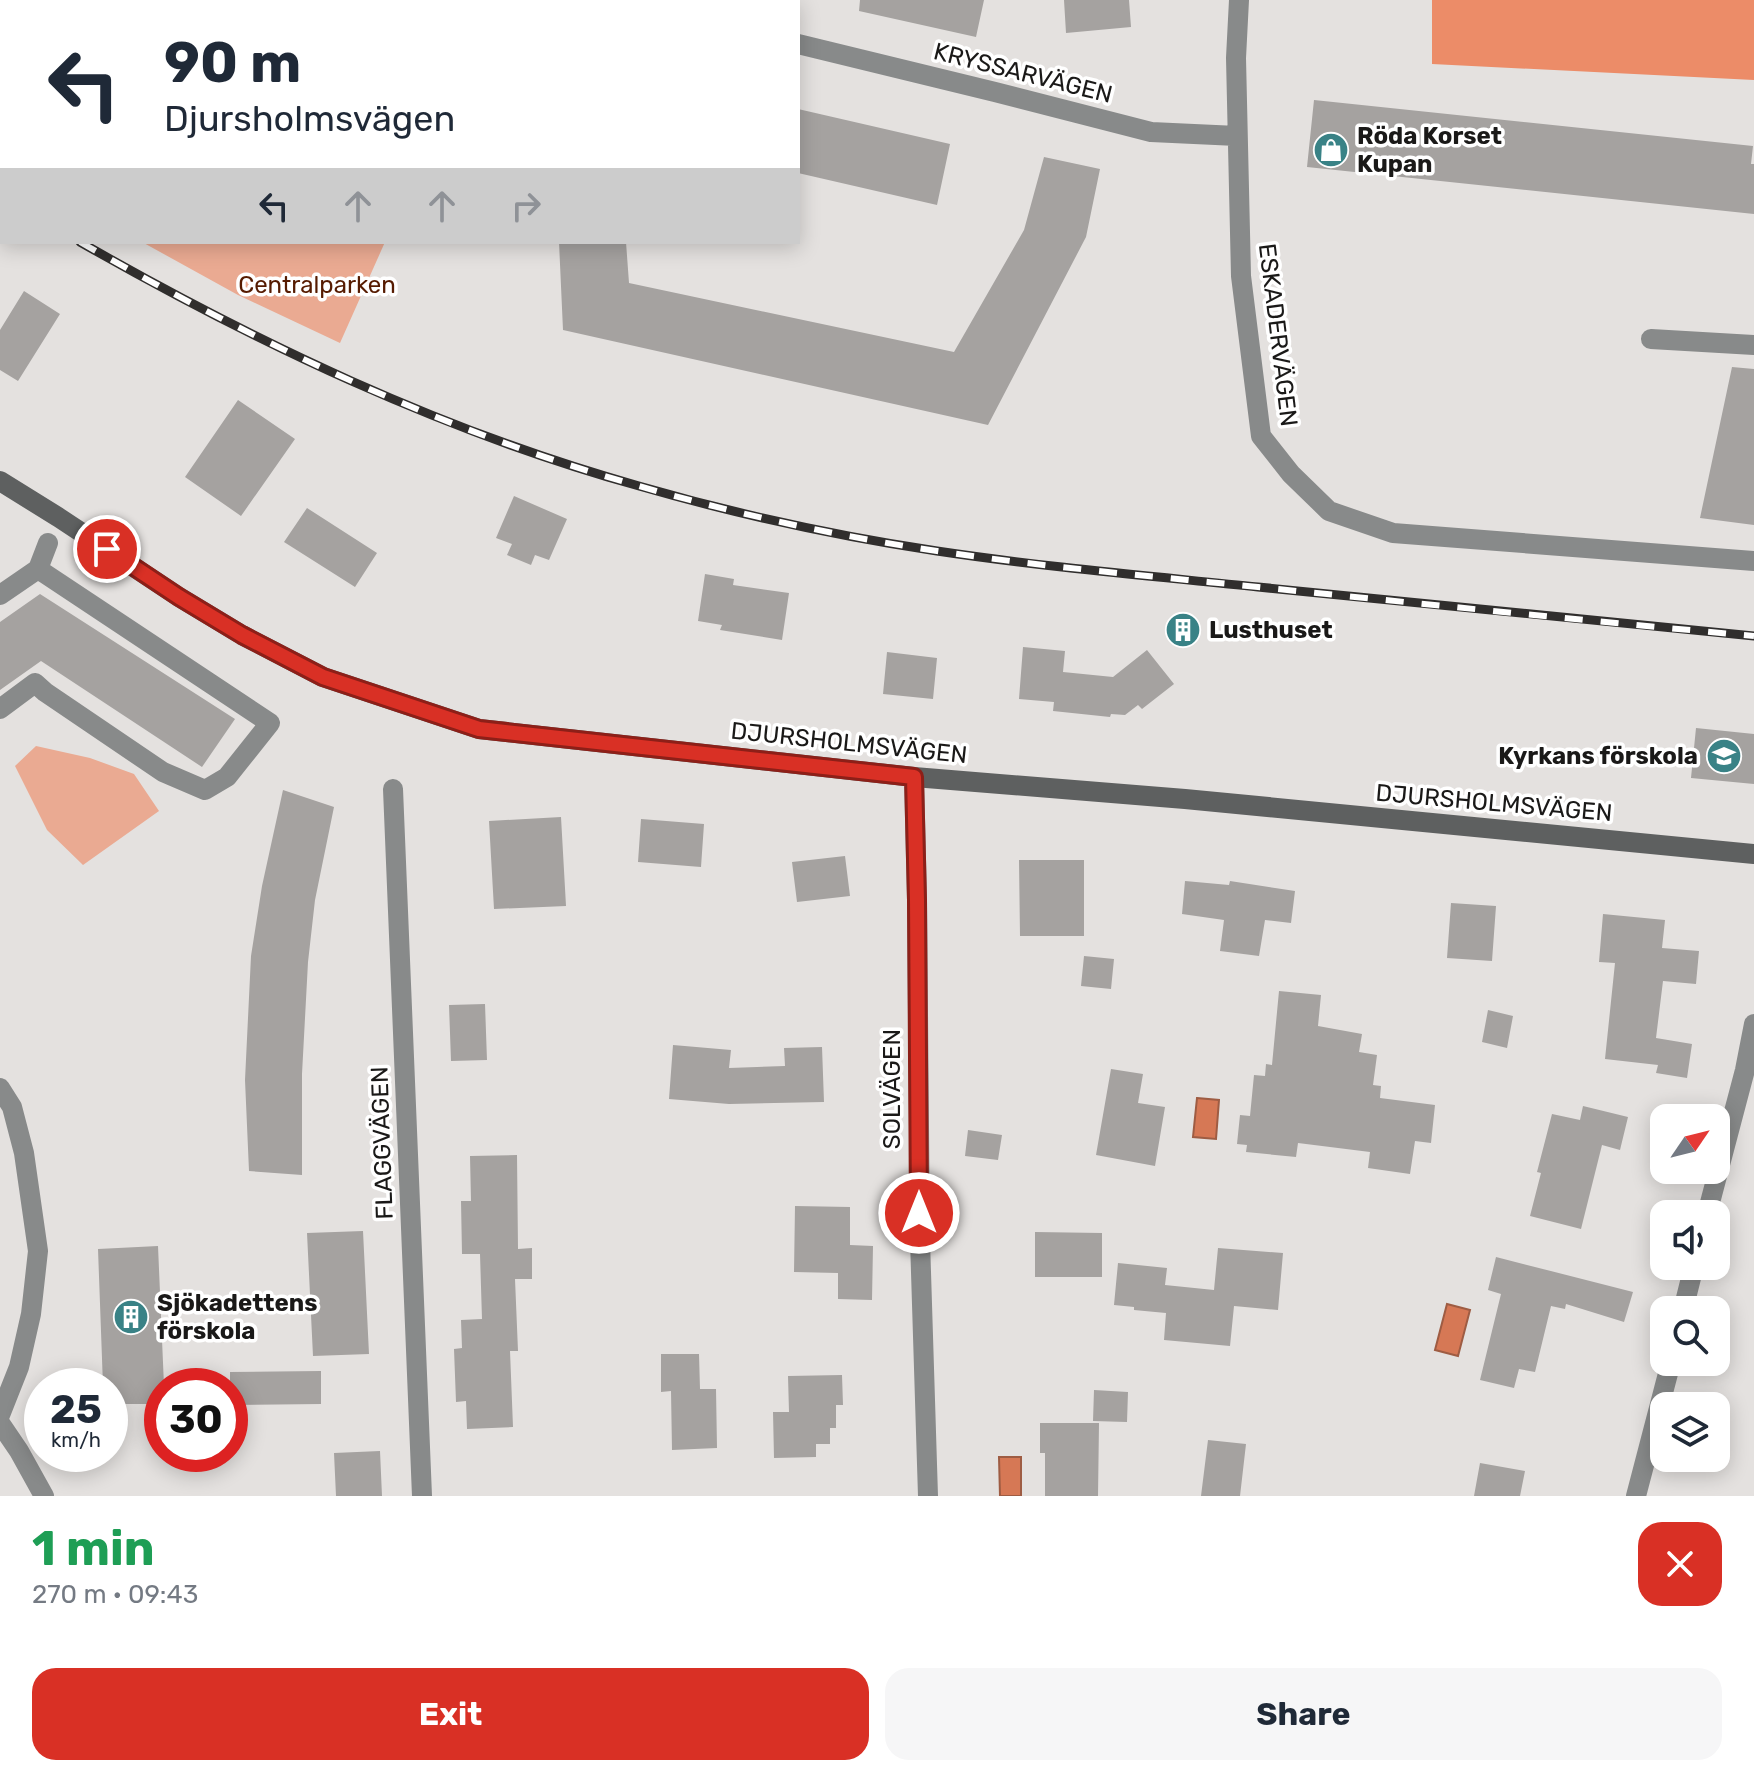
<!DOCTYPE html>
<html lang="en">
<head>
<meta charset="utf-8">
<style>
  :root { --surface:#fff; --page:#f6f6f7; --text:#1f2937; --muted:#747a83; --accent:#d93025 }
  body { margin:0; font-family:Rubik,sans-serif; background:var(--page); color:var(--text); height:100vh; display:flex; flex-direction:column; font-size:30px; white-space:nowrap }
  * { box-sizing:border-box; margin:0 }
  p { font-size:26px; color:var(--muted) }
  .icon { flex:none; width:44px; height:44px; fill:none; stroke:currentColor; stroke-width:2; stroke-linecap:round; stroke-linejoin:round }
  .map { position:relative; height:1496px; overflow:hidden }
  .drawer { display:flex; flex-direction:column; background:var(--surface); flex:1 }
  .drawer>* { flex:none }
  .banner { position:absolute; left:0px; top:0px; width:800px; height:244px; box-shadow:0 4px 20px #0003; background:#fff; color:var(--text); overflow:hidden }
  .needle { width:52px; rotate:55deg }
  .controls { position:absolute; left:1650px; top:1104px; display:grid; gap:16px }
  .controls a { display:grid; place-items:center; width:80px; height:80px; border-radius:16px; background:var(--surface); box-shadow:0 4px 20px #0003; font-size:40px }
  .speed { position:absolute; left:24px; top:1368px; display:flex; gap:16px; font-size:40px; font-weight:700; text-align:center }
  .speed>* { display:grid; place-content:center; width:104px; height:104px; border-radius:50%; background:var(--surface); box-shadow:0 4px 20px #0003; line-height:1 }
  .speed small { font-size:20px; font-weight:400 }
  .speed .limit { border:12px solid #d22; background:#fff; color:#111 }
  .pin { position:absolute; display:grid; place-items:center; width:68px; height:68px; color:#fff; margin:-34px; border:4px solid #fff; border-radius:50%; box-shadow:0 2px 8px #0007 }
  .me { position:absolute; width:88px; margin:-44px; rotate:0deg; stroke-linejoin:round; filter:drop-shadow(0 0 6px #0008) }
  .turn { display:flex; align-items:center; gap:28px; height:168px; padding:0 32px; font-size:36px }
  .turn .icon { width:104px; height:104px; stroke-width:2.5 }
  .turn b { display:block; font-size:56px; line-height:68px }
  .lanes { display:flex; align-items:center; height:76px; padding:0 32px; background:#0003; justify-content:center; gap:40px; direction:ltr }
  .lanes .off { opacity:.35 }
  .round { display:grid; place-items:center; flex:none; width:84px; height:84px; border-radius:24px; background:var(--page) }
  .headline { display:flex; align-items:center; justify-content:space-between; height:136px; padding:0 32px }
  h1 { font-size:48px; font-weight:700; line-height:60px; color:#1e9e55 }
  .action { display:flex; gap:16px; margin-top:auto; padding:16px 32px }
  .action a { flex:1; height:92px; border-radius:24px; background:var(--accent); color:#fff; font-size:32px; font-weight:700; line-height:92px; text-align:center }
  .action a+a { background:var(--page); color:var(--text) }
  .map>svg:first-child { display:block }
  .green { fill:#eaaa92 }
  .forest { fill:#ec8c68 }
  .water { fill:#d67855; stroke:#9e5c43; stroke-width:2 }
  .building { fill:#a5a2a0 }
  .lines { fill:none; stroke-linecap:round; stroke-linejoin:round }
  .street { stroke:#888a8a; stroke-width:20 }
  .secondary { stroke:#5e6060; stroke-width:20 }
  .rail-casing { stroke:#302e2d; stroke-width:9 }
  .rail { stroke:#fff; stroke-width:6; stroke-dasharray:18; stroke-linecap:butt }
  .route-casing { stroke:#8d1f18; stroke-width:20 }
  .route { stroke:#d93025; stroke-width:14 }
  .labels { text-anchor:middle; stroke-width:7; stroke-linejoin:round; paint-order:stroke }
  .street-label { font-size:24px; fill:#1a1918; stroke:#fff }
  .poi-label { font-size:24px; font-weight:bold; fill:#1a1918; stroke:#fff; text-anchor:start }
  .park-label { font-size:24px; fill:#561b01; stroke:#fff }
</style>
</head>
<body>
<div class="map">
<svg width="1754" height="1496" viewBox="0 0 1754 1496">
  <rect width="100%" height="100%" fill="#e4e1df"/>
  <path class="green" d="M0 0H414V2H2V165L0 164Z
    M142 242H385L340 343 238 295Z
    M36 746 90 758 134 774 159 811 83 865 47 830 15 766Z"/>
  <path class="forest" d="M1432 0H1754V80L1432 64Z"/>
  <path class="water" d="M1197 1098 1219 1100 1216 1139 1193 1137Z
    M1447 1304 1470 1310 1458 1356 1435 1350Z
    M999 1457H1021V1496H1000Z"/>
  <path class="building" d="M860 0H984L976 37 859 11Z
    M1064 0H1129L1131 27 1066 33Z
    M1314 100 1753 146 1751 164H1754V214L1307 167Z
    M798 109 950 144 937 205 798 173Z
    M1044 157 1100 169 1086 237 988 425 563 330 559 242H626L629 283 954 352 1024 230Z
    M24 291 60 314 18 381 0 370V330Z
    M1732 367 1754 369V525L1700 518Z
    M238 400 295 439 241 516 185 477Z
    M514 496 567 519 549 560 535 555 531 565 507 555 512 544 496 538Z
    M307 508 377 553 355 587 284 542Z
    M705 574 734 579 733 585 789 593 782 640 720 630 722 625 698 621Z
    M40 594 235 719 202 767 41 661 0 690V622Z
    M1023 647 1065 651 1063 672 1113 677 1147 650 1174 684 1142 709 1138 705 1125 715 1111 714 1110 717 1053 711 1054 702 1019 699Z
    M887 652 937 658 933 699 883 694Z
    M1696 728 1754 734V784L1691 778Z
    M283 790 334 807 315 900 308 962 302 1074V1175L249 1171 245 1080 251 956 262 886Z
    M561 817 566 906 494 909 489 821Z
    M641 819 704 824 701 867 638 862Z
    M845 856 850 896 797 902 792 862Z
    M1019 860H1084V936H1020Z
    M1185 881 1229 885 1230 881 1295 891 1291 923 1265 920 1259 956 1220 951 1224 920 1182 914Z
    M1451 903 1496 906 1492 961 1447 958Z
    M1603 914 1665 920 1662 948 1699 951 1696 984 1663 981 1656 1038 1692 1044 1687 1078 1656 1073 1658 1065 1605 1059 1615 963 1599 962Z
    M1084 956 1114 959 1111 989 1081 986Z
    M1279 991 1321 995 1318 1026 1362 1034 1359 1052 1377 1055 1373 1085 1381 1086 1380 1098 1435 1105 1431 1143 1415 1141 1410 1174 1368 1168 1370 1152 1298 1143 1296 1157 1246 1152 1247 1145 1237 1144 1240 1115 1250 1116 1254 1075 1265 1076 1266 1064 1272 1065Z
    M485 1004 487 1060 451 1061 449 1005Z
    M1488 1010 1513 1016 1507 1048 1482 1042Z
    M673 1045 731 1050 729 1068 785 1066 784 1048 822 1047 824 1102 729 1104 669 1099Z
    M1111 1069 1143 1074 1138 1103 1165 1107 1155 1166 1096 1155Z
    M1583 1106 1628 1117 1620 1150 1602 1145 1581 1229 1530 1216 1541 1173 1537 1172 1552 1114 1580 1120Z
    M968 1130 1002 1135 998 1160 965 1156Z
    M517 1155 518 1249 532 1248V1279H515L518 1351H510L513 1427 467 1429 466 1401 456 1402 454 1349 462 1348 461 1320 482 1319 480 1254H462L461 1201H471L470 1156Z
    M795 1206 850 1207V1245L873 1246 872 1300 838 1299V1273L794 1272Z
    M363 1231 369 1354 313 1356 307 1233Z
    M1035 1232 1102 1233V1277H1035Z
    M158 1246 164 1386H162V1404H110V1386H103L98 1249Z
    M1218 1248 1283 1253 1278 1310 1234 1306 1230 1346 1164 1340 1166 1313 1134 1310V1307L1114 1305 1118 1263 1167 1268 1165 1285 1214 1290Z
    M1496 1257 1633 1292 1624 1322 1566 1304 1565 1309 1551 1306 1535 1372 1519 1369 1514 1388 1480 1380 1501 1294 1488 1290Z
    M661 1354H699L700 1389H716L717 1448 672 1450 671 1391 661 1392Z
    M321 1371V1404L230 1405V1372Z
    M842 1375 843 1405H836V1428H830V1444H816V1457L774 1458 773 1412H789L788 1376Z
    M1094 1390 1128 1392 1127 1422 1093 1421Z
    M1040 1423H1099L1098 1496H1045V1453H1040Z
    M1208 1440 1246 1444 1240 1496H1201Z
    M380 1451 382 1496H336L334 1453Z
    M1480 1463 1525 1471 1520 1496H1474Z"/>
  <g class="lines">
    <path class="street" d="M614 0 623 2
      M1239 0 1236 58 1241 276 1261 436 1291 474 1329 511 1393 533 1754 561
      M798 44 995 92 1151 132 1237 136
      M1651 339 1754 345
      M0 595 38 569 48 543
      M0 709 35 683 45 692 163 772 205 790 227 777 270 723 38 569
      M914 777 917 900 920 1240 928 1496
      M393 789 422 1496
      M0 1088 12 1107 24 1153 38 1251 31 1314 19 1367 0 1415
      M1707 1214 1745 1070 1754 1024
      M1683 1310 1694 1266
      M0 1423 19 1451 44 1496
      M1636 1496 1671 1362"/>
    <path class="secondary" d="M0 481 58 517 179 597 242 635 323 677 479 729 914 777 1185 799 1754 854"/>
    <defs>
      <path id="rail" d="M0 191 2 192
        M80 242C257 343 442 431 639 486 736 514 837 536 937 551 1044 567 1151 576 1258 587 1424 604 1589 621 1754 636"/>
    </defs>
    <use href="#rail" class="rail-casing"/>
    <use href="#rail" class="rail"/>
  </g>
  <g class="lines">
    <defs>
      <path id="route" d="M107 549 179 597 242 635 323 677 479 729 914 777 917 900 919 1213"/>
    </defs>
    <use href="#route" class="route-casing"/>
    <use href="#route" class="route"/>
  </g>
  <defs>
    <symbol id="shop-disc" viewBox="-11 -11 22 22"><circle r="9.5" fill="#398286" stroke="#fff"/><path d="M-5-2.5h2.3a2.7 3.5 0 0 1 5.4 0H5L5.5 6h-11ZM-1.5-2.5h3a1.5 2.3 0 0 0-3 0Z" fill="#fff"/></symbol>
    <symbol id="building-disc" viewBox="-11 -11 22 22"><circle r="9.5" fill="#398286" stroke="#fff"/><path d="M-4-6H4V6H1V3H-1V6H-4ZM-2.5-4.3h1.7v1.8h-1.7ZM.8-4.3h1.7v1.8H.8ZM-2.5-1h1.7V.8h-1.7ZM.8-1h1.7V.8H.8Z" fill="#fff"/></symbol>
    <symbol id="school-disc" viewBox="-11 -11 22 22"><circle r="9.5" fill="#398286" stroke="#fff"/><path d="M0-5L7-2L0 1L-7-2ZM-4 1L0 2.5L4 1V4Q0 6-4 4Z" fill="#fff"/></symbol>
  </defs>
  <g fill-rule="evenodd">
    <use href="#shop-disc" x="1311" y="130" width="40" height="40"/>
    <use href="#building-disc" x="1163" y="610" width="40" height="40"/>
    <use href="#school-disc" x="1704" y="736" width="40" height="40"/>
    <use href="#building-disc" x="111" y="1297" width="40" height="40"/>
  </g>
  <g class="labels">
    <g class="street-label">
      <text transform="translate(1023 73) rotate(14)" y="8">KRYSSARVÄGEN</text>
      <text transform="translate(1278 335) rotate(83)" y="8">ESKADERVÄGEN</text>
      <text transform="translate(849 743) rotate(6)" y="8">DJURSHOLMSVÄGEN</text>
      <text transform="translate(1494 803) rotate(5)" y="8">DJURSHOLMSVÄGEN</text>
      <text transform="translate(892 1089) rotate(-90)" y="8">SOLVÄGEN</text>
      <text transform="translate(382 1143) rotate(-92)" y="8">FLAGGVÄGEN</text>
    </g>
    <g class="poi-label">
      <text x="1357" y="144">Röda Korset<tspan x="1357" dy="28">Kupan</tspan></text>
      <text x="1209" y="638">Lusthuset</text>
      <text x="1698" y="764" text-anchor="end">Kyrkans förskola</text>
      <text x="157" y="1311">Sjökadettens<tspan x="157" dy="28">förskola</tspan></text>
    </g>
    <g class="park-label">
      <text x="317" y="293">Centralparken</text>
    </g>
  </g>
</svg>
<div class="controls">
<a><svg class="needle" viewBox="-14 -14 28 28"><path d="M0-13l5 13h-10z" fill="#e53935"/><path d="M0 13l5-13h-10z" fill="#747a83"/></svg></a>
<a><svg class="icon" aria-label="sound" viewBox="0 0 24 24"><path d="M4 9h4l5-4v14l-5-4H4zM17 9q2 3 0 6"/></svg></a>
<a><svg class="icon" aria-label="search" viewBox="0 0 24 24"><circle cx="10" cy="10" r="6"/><path d="M15 15l6 6"/></svg></a>
<a><svg class="icon" aria-label="layers" viewBox="0 0 24 24"><path d="M12 4l9 5-9 5-9-5zM3 14l9 5 9-5"/></svg></a>
</div>
<div class="speed"><div>25<small>km/h</small></div><div class="limit">30</div></div>
<div class="pin" style="left:107px;top:549px;background:#d93025"><svg class="icon" aria-label="arrive" viewBox="0 0 24 24"><path d="M6 21V4h12l-3 4 3 4H6"/></svg></div>
<svg class="me" style="left:919px;top:1213px" viewBox="-20 -20 40 40"><circle r="17" fill="#d93025" stroke="#fff" stroke-width="3"/><path d="M0-11L8 9 0 5-8 9z" fill="#fff"/></svg>
<div class="banner">
<div class="turn"><svg class="icon" aria-label="left" viewBox="0 0 24 24"><path d="M17 20v-9H6M10 6l-5 5 5 5"/></svg><div><b>90 m</b>Djursholmsvägen</div></div>
<div class="lanes"><svg class="icon" aria-label="left" viewBox="0 0 24 24"><path d="M17 20v-9H6M10 6l-5 5 5 5"/></svg><svg class="icon off" aria-label="ahead" viewBox="0 0 24 24"><path d="M12 20V5M6 11l6-6 6 6"/></svg><svg class="icon off" aria-label="ahead" viewBox="0 0 24 24"><path d="M12 20V5M6 11l6-6 6 6"/></svg><svg class="icon off" aria-label="right" viewBox="0 0 24 24"><path d="M7 20v-9h11M14 6l5 5-5 5"/></svg></div>
</div>
</div>
<section class="drawer">
<div class="headline"><div><h1>1 min</h1><p>270 m · 09:43</p></div><a class="round" style="background:#d93025;color:#fff"><svg class="icon" aria-label="close" viewBox="0 0 24 24"><path d="M6 6l12 12M18 6L6 18"/></svg></a></div>
<div class="action"><a>Exit</a><a>Share</a></div>
</section>
</body>
</html>
